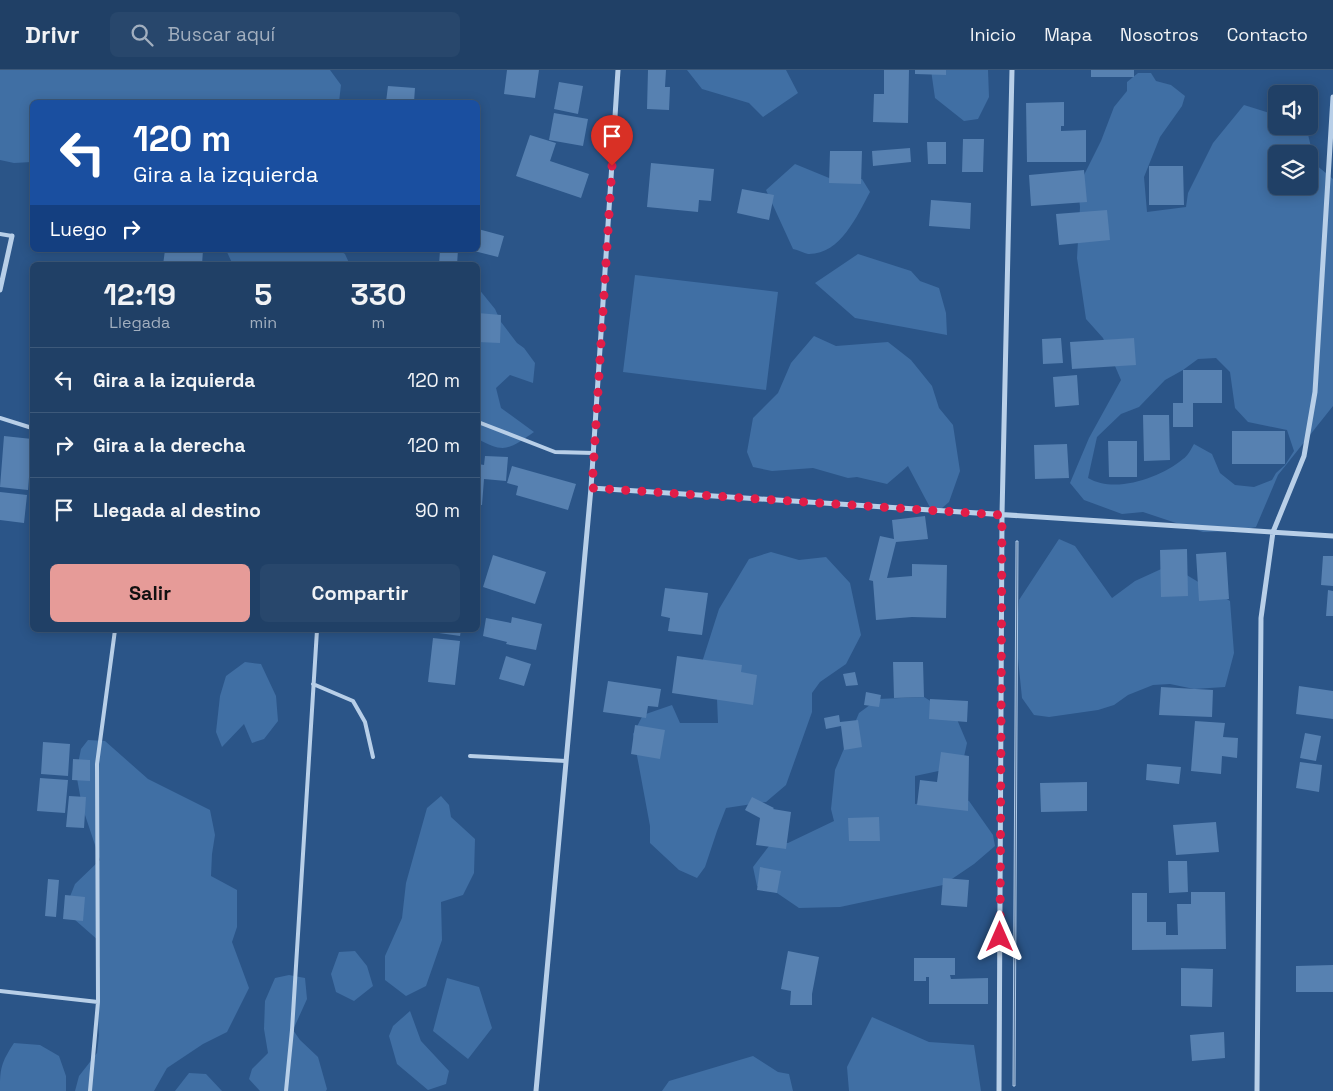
<!DOCTYPE html>
<html lang="es">
<head>
<meta charset="utf-8">
<style>
  :root { --surface:#204066; --page:#28476c; --text:#f1f3f6; --muted:#a2afbf; --line:#3d597a; --accent:#e69b98 }
  body { margin:0; font-family:"Space Grotesk",sans-serif; background:var(--page); color:var(--text); height:100vh; display:flex; flex-direction:column; font-size:19px; white-space:nowrap }
  * { box-sizing:border-box; margin:0 }
  p { font-size:16px; color:var(--muted) }
  .icon { flex:none; width:28px; height:28px; fill:none; stroke:currentColor; stroke-width:2; stroke-linecap:round; stroke-linejoin:round }
  .map { position:relative; flex:1; overflow:hidden }
  .sheet { position:absolute; left:30px; top:192px; width:450px; height:370px; display:flex; flex-direction:column; background:var(--surface); border-radius:8px; box-shadow:0 2px 12px #0003,0 0 0 1px var(--line) }
  .sheet>* { flex:none }
  .hud { position:absolute; left:30px; top:30px; width:450px; height:152px; border-radius:8px; box-shadow:0 2px 12px #0003,0 0 0 1px var(--line); background:#1a4fa0; color:#fff; overflow:hidden }
  .buttons { position:absolute; left:1268px; top:15px; display:grid; gap:10px }
  .buttons a { display:grid; place-items:center; width:50px; height:50px; border-radius:8px; background:var(--surface); box-shadow:0 2px 12px #0003,0 0 0 1px var(--line); font-size:25px }
  .pin { position:absolute; display:grid; place-items:center; width:42px; height:42px; color:#fff; margin:-51px -21px; border-radius:50% 50% 50% 0; rotate:-45deg; box-shadow:0 0 5px #0007 }
  .pin .icon { rotate:45deg }
  .me { position:absolute; width:55px; margin:-28px; rotate:0deg; stroke-linejoin:round; filter:drop-shadow(0 0 4px #0008) }
  .turn { display:flex; align-items:center; gap:18px; height:105px; padding:0 20px; font-size:22px }
  .turn .icon { width:65px; height:65px; stroke-width:2.5 }
  .turn b { display:block; font-size:35px; line-height:42px }
  .then { display:flex; align-items:center; height:48px; padding:0 20px; background:#0003; gap:10px; font-size:19px }
  .eta { display:flex; justify-content:space-evenly; align-items:center; height:85px; text-align:center }
  .eta b { font-size:30px; font-weight:700; line-height:35px }
  .action { display:flex; gap:10px; margin-top:auto; padding:10px 20px }
  .action a { flex:1; height:58px; border-radius:8px; background:var(--accent); color:#111; font-size:20px; font-weight:700; line-height:58px; text-align:center }
  .action a+a { background:var(--page); color:var(--text) }
  ul { padding:0; list-style:none }
  li { display:flex; align-items:center; gap:15px; height:65px; padding:0 20px; border-top:1px solid var(--line) }
  li div { flex:1 }
  li b { display:block; font-size:19px }
  li em { font-style:normal }
  header { display:flex; align-items:center; gap:30px; box-sizing:border-box; height:70px; padding:0 25px; background:var(--surface); border-bottom:1px solid var(--line) }
  header strong { font-size:24px }
  nav { display:flex; gap:28px; margin-inline-start:auto; font-size:18px }
  .search { width:350px; height:45px; background:var(--page); display:flex; align-items:center; gap:12px; box-sizing:border-box; padding:0 18px; border-radius:8px; color:var(--muted); font-size:19px }
  .map>svg:first-child { display:block }
  .green { fill:#406fa4; fill-rule:evenodd }
  .water { fill:#557295; stroke:#adc9e8 }
  .building { fill:#5781b1 }
  .lines { fill:none; stroke-linecap:round; stroke-linejoin:round }
  .lane { stroke:#b8cfe8; stroke-width:4 }
  .street { stroke:#b8cfe8; stroke-width:5 }
  .route { stroke:#e11d48; stroke-width:9; stroke-dasharray:0 16.2 }
</style>
</head>
<body>
<header>
<strong>Drivr</strong>
<div class="search"><svg class="icon" aria-label="search" viewBox="0 0 24 24"><circle cx="10" cy="10" r="6"/><path d="M15 15l6 6"/></svg>Buscar aquí</div>
<nav><a>Inicio</a><a>Mapa</a><a>Nosotros</a><a>Contacto</a></nav>
</header>
<div class="map">
<svg width="1333" height="1021" viewBox="0 0 1333 1021">
  <rect width="100%" height="100%" fill="#2b5588"/>
  <path class="green" d="M0 0H330L341 15 339 32H32V92L14 93 0 90Z
    M687 0H786L798 23 763 47 749 33 702 19Z
    M931 0H988L989 27 978 49 964 51 935 28Z
    M1138 3H1151L1156 11 1171 15 1185 26 1182 36 1160 67 1144 107 1147 142 1186 137 1188 123 1213 73 1244 35 1276 45V56H1306L1315 94 1333 109V336L1278 405 1256 457 1236 461 1203 462 1143 442 1122 444 1084 430 1070 413 1089 368 1121 310 1103 268 1086 249 1077 188 1080 137 1078 117 1101 71 1114 37 1127 21V12ZM1276 84H1309V116H1276ZM1216 288 1230 302 1235 338 1248 352 1287 360 1294 381 1285 395 1276 403 1272 410 1254 417 1235 415 1220 403 1212 384 1194 374C1191 379 1188 386 1183 389 1160 408 1115 424 1088 408L1097 367 1121 344 1139 337 1165 310 1183 300 1198 289Z
    M795 94 834 110 862 109 870 122C857 146 840 185 808 184 804 183 798 180 793 179L766 120Z
    M226 180H339L345 184 350 195H233Z
    M858 184 911 201 920 211 939 218 946 243 947 265 855 248 815 213Z
    M635 205 778 222 766 320 623 302Z
    M478 218 495 239 501 252 517 273 524 278 535 293 533 313 510 305 496 318 501 338 534 362C509 379 505 384 478 369Z
    M814 266 836 276 888 272 911 290 932 316 939 338 953 355 960 401 949 432 934 445 908 396 887 414 857 407 848 408 813 398 772 401 753 397 747 382 753 348 778 323 791 293Z
    M1059 469 1075 476 1112 528 1135 511 1170 495 1230 531 1234 583 1225 617 1194 619 1170 614 1153 615 1128 625 1114 635 1098 640 1049 647 1034 645 1022 628 1016 569 1019 530Z
    M771 482 799 490 826 487 850 513 861 565 846 594 820 612 812 623V642L786 715 766 732 726 738 717 761 705 797 697 808 679 800 650 773V756L633 664 643 645 672 635 680 653H718L717 629 697 608 719 539 749 489Z
    M245 592 261 594 276 626 278 651 264 669 252 673 244 654 222 677 216 662 220 626 226 606Z
    M924 627 956 647 967 673 962 696 915 706V734L960 727 969 731 993 765 995 776 974 794 943 815 840 837 799 838 777 823 757 816 753 797 772 772 788 773 834 751 831 739 835 700 859 643 878 629Z
    M88 670 105 671 148 709 210 740 215 765 212 784 211 806 237 820V857L232 872 249 918 227 962 203 974 167 998 154 1021H75L79 1006 97 983 99 965 96 912 100 896 99 871 74 849 69 829 75 814 100 790 82 736 76 703 81 679Z
    M441 726 449 735 451 747 475 769 474 803 463 825 441 832 442 870 426 916 406 926 385 910V886L402 848 406 813 427 738Z
    M355 881 367 896 373 916 354 931 336 922 331 904 339 882Z
    M289 905 305 908 307 929 293 960 300 970 318 987 327 1019 326 1021H260L249 1009 252 999 268 983 264 959 265 931 275 908Z
    M447 908 479 917 492 958 468 989 433 961Z
    M410 941 421 971 449 1001 446 1014 428 1020 397 994 389 966 393 956Z
    M872 947 929 972 974 975 981 1021H849L847 997Z
    M14 973 40 975 59 986 66 1006V1021H0C0 998 1 993 14 973Z
    M753 986 778 1002 789 1004 793 1021H662L669 1011Z
    M189 1003 206 1004 222 1021H175Z"/>
  <path class="water" d="M1016 471H1018L1015 1016H1013Z"/>
  <path class="building" d="M507 0H539L535 28 504 24Z
    M648 0H666L665 17H670L669 40 647 39Z
    M884 0H909L908 53 873 52 874 24H884Z
    M915 0H946V5L915 4Z
    M1091 0H1134V7H1091Z
    M559 12 583 16 578 44 554 39Z
    M388 16 415 18 414 32H386Z
    M1064 32V56H1061V61L1086 60V92H1027L1026 33Z
    M554 43 588 49 583 76 549 70Z
    M530 65 556 73 550 91 589 104 581 128 516 106Z
    M963 69H984L983 102H962Z
    M927 72H946V94H928Z
    M910 78 911 92 873 96 872 81Z
    M830 81H862L861 114 829 113Z
    M651 93 714 99 711 131 699 130 698 142 647 137Z
    M1149 96H1183L1184 135H1149Z
    M1084 100 1087 132 1031 136 1029 105Z
    M742 119 774 125 769 150 737 143Z
    M931 130 971 133 970 159 929 156Z
    M1107 140 1110 170 1059 175 1056 144Z
    M478 159 504 166 498 187 474 181 478 180Z
    M165 180H203L202 195H163Z
    M440 180H458L457 195H439Z
    M478 243 501 245 500 273 478 272Z
    M1061 268 1063 293 1043 294 1042 269Z
    M1134 268 1136 295 1072 299 1070 272Z
    M1183 300H1222V333H1193V357H1173V333H1183Z
    M1077 305 1079 335 1055 337 1053 307Z
    M1143 345H1169L1170 390 1144 391Z
    M1232 361H1285V394H1232Z
    M4 366 32 369 28 420 0 417Z
    M1108 371H1137V407H1109Z
    M1067 374 1069 408 1035 409 1034 375Z
    M485 386 508 387 506 411 484 409 482 435H478V394L484 395Z
    M512 396 576 414 568 440 516 425 518 416 507 413Z
    M0 422 27 425 24 453 0 450Z
    M925 446 928 469 896 472 887 508 912 506V494L947 495 946 548 912 547 876 550 873 511 869 510 880 466 894 469 892 450Z
    M1187 479 1188 526 1161 527 1160 480Z
    M1226 482 1229 529 1199 531 1196 484Z
    M493 485 546 502 535 534 483 517Z
    M1323 486H1333V516L1321 515Z
    M665 518 708 523 702 565 668 561 670 548 661 546Z
    M1328 520 1333 521V546H1326Z
    M512 547 542 554 536 580 506 574 507 572 483 566 486 548 511 553Z
    M425 560H461L460 566 425 561Z
    M433 568 460 571 455 615 428 612Z
    M506 586 531 594 524 616 499 609Z
    M677 586 742 595 741 602 757 605 753 635 672 623Z
    M893 592H923L924 627 894 628Z
    M855 602 858 615 846 616 843 604Z
    M608 611 661 619 658 637 648 636 646 648 603 642Z
    M1299 616 1333 621V649L1296 644Z
    M1161 617 1213 620 1212 647 1159 645Z
    M866 622 881 625 879 637 864 635Z
    M930 629 968 631 967 652 929 649Z
    M839 645 840 652 858 650 862 677 844 680 841 656 826 659 824 648Z
    M1195 651 1225 653 1223 667 1238 668 1237 688 1222 686 1221 704 1191 701Z
    M635 655 665 660 660 689 631 684Z
    M1305 663 1321 666 1316 691 1300 688Z
    M43 672 70 674 68 706 41 704Z
    M941 682 969 686 968 741 917 735 920 710 937 712Z
    M73 689 90 690V711L72 710Z
    M1300 692 1322 695 1319 722 1296 718Z
    M1147 694 1181 697 1179 714 1146 710Z
    M40 708 68 710 65 743 37 741Z
    M1087 712V741L1041 742 1040 713Z
    M69 726 86 727 84 758 66 757Z
    M752 727 774 738 773 739 791 742 786 779 756 775 760 748 745 740Z
    M879 747 880 771H849L848 748Z
    M1216 752 1219 782 1176 785 1173 755Z
    M1168 791H1187L1188 822 1169 823Z
    M760 797 781 801 777 823 757 820Z
    M943 808 969 810 967 837 941 835Z
    M48 809 59 810 56 847 45 846Z
    M1191 822H1225L1226 879 1132 880V823H1147V852H1166V865H1178L1177 834H1191Z
    M65 825 85 827 83 851 63 849Z
    M788 881 819 887 812 924V935H790L791 921 781 919Z
    M914 888H955V905H950L951 909 988 908V934H929V907H926V911H914Z
    M1333 895V922H1296V896Z
    M1181 898 1213 899 1212 937 1181 936Z
    M1224 962 1225 988 1192 991 1190 965Z"/>
  <g class="lines">
    <path class="lane" d="M0 164 12 166
      M0 348 32 358
      M478 352 555 382 594 383
      M313 614 353 631 365 652 373 687
      M470 686 566 691
      M0 921 98 932
      M90 1021 98 932 97 694 115 560
      M286 1021 292 960 317 560"/>
    <path class="street" d="M0 220 12 166
      M591 418 1333 466
      M536 1021 591 418 618 0
      M999 1021 1002 445 1012 0
      M1257 1021 1261 548 1273 462 1304 386 1315 322 1333 27"/>
  </g>
  <g class="lines">
    <path class="route" d="M612 96 592 418 1002 445 1000 867"/>
  </g>
</svg>
<div class="buttons">
<a><svg class="icon" aria-label="sound" viewBox="0 0 24 24"><path d="M4 9h4l5-4v14l-5-4H4zM17 9q2 3 0 6"/></svg></a>
<a><svg class="icon" aria-label="layers" viewBox="0 0 24 24"><path d="M12 4l9 5-9 5-9-5zM3 14l9 5 9-5"/></svg></a>
</div>
<div class="pin" style="left:612px;top:96px;background:#d93025"><svg class="icon" aria-label="arrive" viewBox="0 0 24 24"><path d="M6 21V4h12l-3 4 3 4H6"/></svg></div>
<svg class="me" style="left:1000px;top:867px" viewBox="-20 -20 40 40"><path d="M0-17L14 15 0 8-14 15z" fill="#e11d48" stroke="#fff" stroke-width="4"/></svg>
<div class="hud">
<div class="turn"><svg class="icon" aria-label="left" viewBox="0 0 24 24"><path d="M17 20v-9H6M10 6l-5 5 5 5"/></svg><div><b>120 m</b>Gira a la izquierda</div></div>
<div class="then">Luego<svg class="icon" aria-label="right" viewBox="0 0 24 24"><path d="M7 20v-9h11M14 6l5 5-5 5"/></svg></div>
</div>
<section class="sheet">
<div class="eta">
<div><b>12:19</b><p>Llegada</p></div>
<div><b>5</b><p>min</p></div>
<div><b>330</b><p>m</p></div>
</div>
<ul>
<li><svg class="icon" aria-label="left" viewBox="0 0 24 24"><path d="M17 20v-9H6M10 6l-5 5 5 5"/></svg><div><b>Gira a la izquierda</b></div><em>120 m</em></li>
<li><svg class="icon" aria-label="right" viewBox="0 0 24 24"><path d="M7 20v-9h11M14 6l5 5-5 5"/></svg><div><b>Gira a la derecha</b></div><em>120 m</em></li>
<li><svg class="icon" aria-label="arrive" viewBox="0 0 24 24"><path d="M6 21V4h12l-3 4 3 4H6"/></svg><div><b>Llegada al destino</b></div><em>90 m</em></li>
</ul>
<div class="action"><a>Salir</a><a>Compartir</a></div>
</section>
</div>
</body>
</html>
